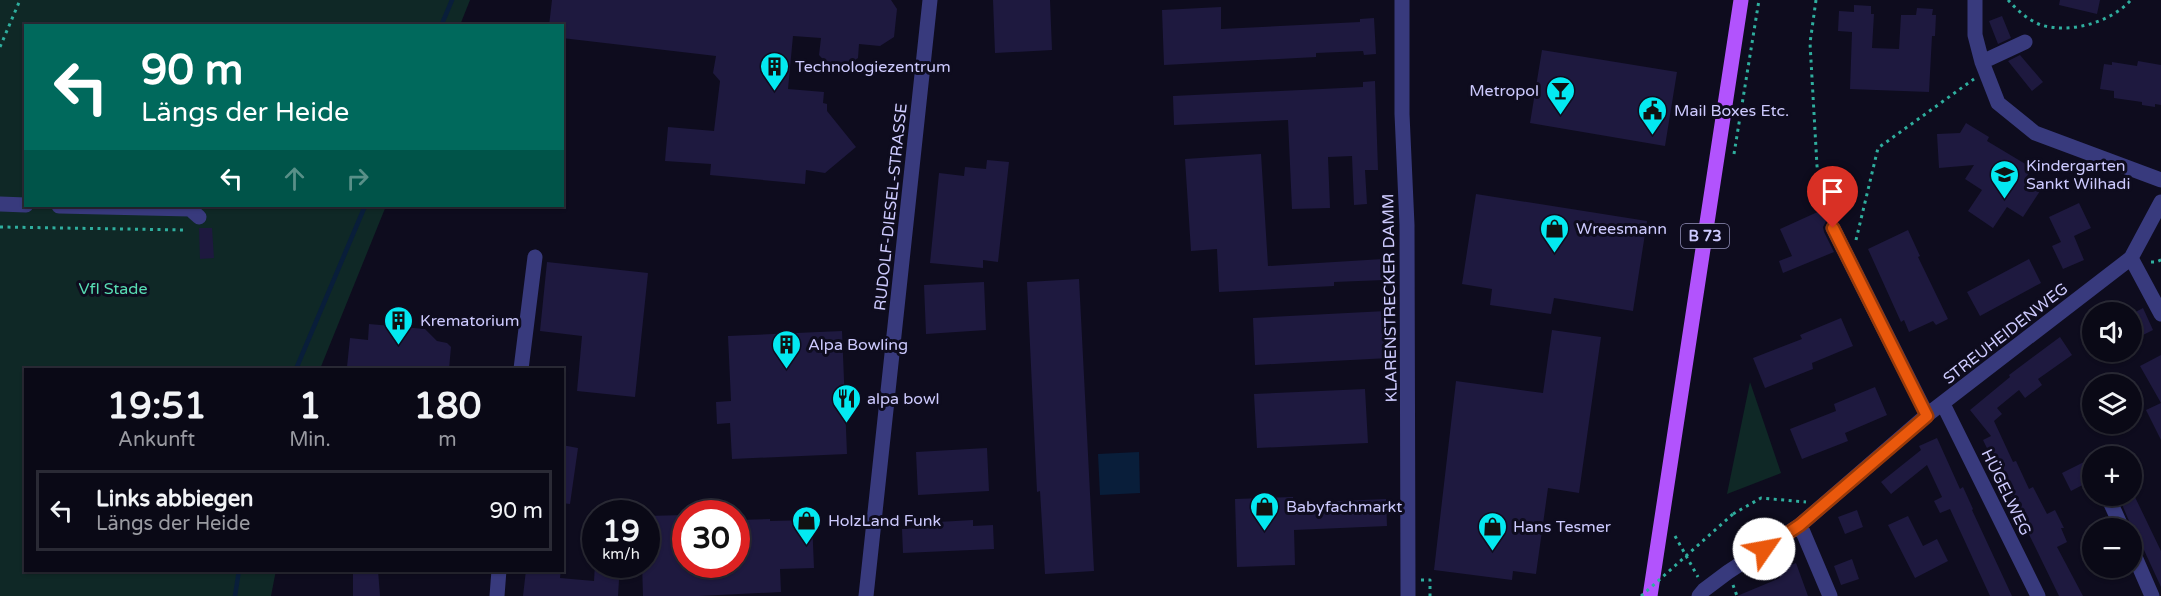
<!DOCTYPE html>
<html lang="de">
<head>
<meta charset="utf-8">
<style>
  :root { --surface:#0a0916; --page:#13121f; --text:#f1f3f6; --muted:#999aa1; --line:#2a2a35 }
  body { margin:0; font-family:"Varela Round",sans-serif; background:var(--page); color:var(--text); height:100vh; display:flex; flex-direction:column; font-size:22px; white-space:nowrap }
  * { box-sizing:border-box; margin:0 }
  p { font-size:20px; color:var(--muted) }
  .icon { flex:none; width:33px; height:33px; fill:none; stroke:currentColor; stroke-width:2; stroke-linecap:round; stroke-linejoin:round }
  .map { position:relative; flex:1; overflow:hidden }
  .side { position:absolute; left:24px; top:368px; width:540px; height:204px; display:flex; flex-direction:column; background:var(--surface); border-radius:0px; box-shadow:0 2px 4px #0004,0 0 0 2px var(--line) }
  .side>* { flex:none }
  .top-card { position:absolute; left:24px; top:24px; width:540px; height:183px; border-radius:0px; box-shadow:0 2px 4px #0004,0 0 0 2px var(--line); background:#00695c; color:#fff; overflow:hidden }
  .buttons { position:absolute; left:2082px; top:302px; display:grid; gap:12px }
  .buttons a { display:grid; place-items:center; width:60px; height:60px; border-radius:50%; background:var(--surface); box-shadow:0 2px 4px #0004,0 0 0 2px var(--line); font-size:30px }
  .speed { position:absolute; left:582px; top:500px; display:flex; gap:12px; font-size:30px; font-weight:700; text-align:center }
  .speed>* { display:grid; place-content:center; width:78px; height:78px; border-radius:50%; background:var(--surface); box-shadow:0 2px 4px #0004,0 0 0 2px var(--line); line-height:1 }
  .speed small { font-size:15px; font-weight:400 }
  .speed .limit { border:9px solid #d22; background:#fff; color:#111 }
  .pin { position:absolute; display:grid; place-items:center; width:51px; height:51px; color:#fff; margin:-62px -26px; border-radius:50% 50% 50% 0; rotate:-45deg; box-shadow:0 0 6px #0007 }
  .pin .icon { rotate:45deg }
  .me { position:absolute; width:66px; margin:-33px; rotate:57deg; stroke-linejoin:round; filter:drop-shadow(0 0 4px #0008) }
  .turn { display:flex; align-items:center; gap:21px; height:126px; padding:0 18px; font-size:27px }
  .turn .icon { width:78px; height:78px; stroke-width:2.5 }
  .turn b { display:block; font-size:42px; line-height:51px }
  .lanes { display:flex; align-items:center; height:57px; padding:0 18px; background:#0003; justify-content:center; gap:30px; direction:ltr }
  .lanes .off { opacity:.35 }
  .eta { display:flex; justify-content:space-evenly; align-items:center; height:102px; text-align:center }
  .eta b { font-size:36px; font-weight:700; line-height:42px }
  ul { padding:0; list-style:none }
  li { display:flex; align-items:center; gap:18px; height:81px; margin:0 12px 9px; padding:0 6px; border:3px solid var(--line); border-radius:0px }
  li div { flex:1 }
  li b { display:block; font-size:22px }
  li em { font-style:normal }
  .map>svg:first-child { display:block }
  .green { fill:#0f2826 }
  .water { fill:#091e3a }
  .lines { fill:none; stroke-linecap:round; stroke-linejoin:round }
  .stream { stroke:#091e3a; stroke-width:4.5 }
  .building { fill:#1e193f }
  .path { stroke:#2fae9e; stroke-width:3; stroke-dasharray:3 4.5; stroke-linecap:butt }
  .minor { stroke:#383a7d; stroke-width:15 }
  .major { stroke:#b253fd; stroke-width:15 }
  .path-bridge { stroke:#2fae9e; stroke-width:3; stroke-dasharray:3 4.5; stroke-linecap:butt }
  .route-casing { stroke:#983908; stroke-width:15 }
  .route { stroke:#ea580c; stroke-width:10 }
  .labels { text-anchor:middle; stroke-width:6; stroke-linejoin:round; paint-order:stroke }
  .shield { fill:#0e0c1e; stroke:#9491bb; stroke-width:1.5 }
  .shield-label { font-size:15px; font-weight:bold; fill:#cdcafe }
  .poi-label { font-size:16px; fill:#cdcafe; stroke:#0e0c1e; text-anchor:start }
  .street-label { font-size:16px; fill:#cdcafe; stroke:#0e0c1e }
  .park-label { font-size:16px; fill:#58dcb3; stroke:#0e0c1e }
</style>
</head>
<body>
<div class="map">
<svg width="2161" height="596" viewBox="0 0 2161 596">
  <rect width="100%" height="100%" fill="#0e0c1e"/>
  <path class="green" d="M0 0H470L460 25 26 26V206H386L320 369H26V570H276L271 596H0Z
    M1750 382 1781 473 1727 494Z"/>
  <path class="water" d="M1139 452 1140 493 1100 495 1098 454Z"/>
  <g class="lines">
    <path class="stream" d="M441 26 452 0
      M296 369 365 206
      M235 596 239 570"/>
  </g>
  <path class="building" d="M552 0H891L897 9 894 37 880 46 859 44 858 58 836 73 819 55 821 38 793 36 788 89 824 92 823 103 827 104V111L856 147 825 173 806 170 805 184 710 175 711 164 665 161 668 127 714 131 720 81 713 73 716 56 562 38V26H549Z
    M993 0H1050L1052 50 995 53Z
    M2060 0H2100L2097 14 2059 5Z
    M1854 5 1871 6V14H1874L1872 48 1899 49 1901 15H1916L1917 8 1933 9 1932 15H1936L1935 36H1932L1929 92 1850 89 1852 32 1838 31 1839 11 1854 12Z
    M1221 7V29L1360 22V19L1374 18 1376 54 1364 55 1363 51 1316 53V57L1164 65 1162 10Z
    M2002 16 2011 38 1998 44 1989 21Z
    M1542 50 1677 72 1665 146 1530 123Z
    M2020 55 2043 82 2032 91 2008 61Z
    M2138 61 2161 65V105L2155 104V107L2142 105V102L2114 98V91L2100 89 2104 64 2112 65V62L2137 66Z
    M1375 81 1378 170H1365L1367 204 1354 205 1352 156 1328 157 1330 208 1292 209 1288 120 1174 125 1173 96 1363 87V82Z
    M1966 123 1989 137 1987 141 2032 168 2024 181 2040 191 2023 217 2007 207 1993 228 1968 211 1982 190 1965 179 1974 165 1939 168 1937 134 1960 133Z
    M1261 154 1268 266 1383 259 1384 280 1334 282V286L1219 292 1217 249 1191 251 1185 159Z
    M987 160 1009 162 998 262 983 260V268L930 263 939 173 964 176 965 167 986 169Z
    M1476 194 1647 221 1633 311 1554 298 1551 314 1490 305 1492 289 1462 284Z
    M2079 203 2091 228 2074 236 2084 260 2063 269 2052 246 2061 242 2049 217Z
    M1822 210 1826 221 1823 227 1824 232 1834 252 1783 273 1779 261 1792 256 1780 229Z
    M199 228H212L214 258 200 259Z
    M1908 230 1920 256 1918 257 1948 319 1936 325 1933 321 1909 332 1904 320 1901 322 1868 249Z
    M2029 259 2041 283 1980 316 1967 292Z
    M547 262 648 273 635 397 577 391 582 336 540 331Z
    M1079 279 1094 571 1045 574 1040 491 1037 492 1027 282Z
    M984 282 986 330 926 334 924 285Z
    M2143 308 2153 330 2135 339 2132 332V314Z
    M1386 311 1389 358 1255 365 1253 318Z
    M1841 318 1853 346 1812 363 1813 369 1765 388 1753 358 1802 339 1800 335Z
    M369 324 425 329 437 341 447 343 451 347 449 369H373L347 367 350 338 368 340Z
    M1552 330 1601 337 1579 493 1548 488 1536 574 1513 571 1512 580 1434 570 1456 381 1543 393Z
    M842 331 847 454 732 459 730 423 717 424 716 402 731 401 728 336Z
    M2060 337 2072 355 2038 379 2042 385 2025 398 2019 390 1997 408 2002 414 1994 421 2013 462 2016 461 2029 489 2033 487 2047 514 2055 510 2064 528H2061L2067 542 2057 547 2083 596H2059L1983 440 1991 436 1970 410 2010 377 2009 375Z
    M2161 355V440L2146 410 2161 403 2140 366Z
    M1875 387 1887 415 1845 433 1848 441 1802 459 1790 429 1836 411 1834 404Z
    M1365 389 1368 443 1257 448 1254 394Z
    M1937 438 1960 489 1963 487 1973 509 1972 510 2012 596H1990L1950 509 1940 513 1934 501 1942 497 1927 465 1891 494 1881 482 1921 450 1919 446Z
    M562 445 578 448 570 504 562 503Z
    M987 448 989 491 918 495 916 452Z
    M2086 461 2092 474V480L2071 491 2062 473Z
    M2118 495H2134L2161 551V587L2138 537 2136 538 2132 528Z
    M1293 497V503L1386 499 1387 526 1294 530 1295 565 1237 567 1235 499Z
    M1857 510 1863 527 1845 534 1838 517Z
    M686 515V564H736V520L770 519V521L812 520 814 568 780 569 781 592 699 596H643L642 564H646V516Z
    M1908 516 1923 546 1937 539 1948 561 1915 578 1888 525Z
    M973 520V526L993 525 994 549 903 553 902 529 920 528V523Z
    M1852 559 1859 579 1841 585 1834 566Z
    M1796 563 1808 596H1737L1780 578 1777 570Z
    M595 564H620L618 596H523L526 570H561L560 578 594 581Z
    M378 570 380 596H353V571Z"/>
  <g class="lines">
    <path class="path" d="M1816 0 1810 43 1817 166 1824 209 1827 215
      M2008 0C2017 10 2028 20 2041 25 2071 34 2111 22 2131 0
      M0 47 20 0
      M1734 154 1759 0
      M0 227 186 230
      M1856 240 1878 148 1974 79
      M2151 262H2156L2161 260
      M1733 514 1761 498 1806 502
      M1675 536 1698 577
      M1421 580H1430V596
      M1733 585 1737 596"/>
    <path class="minor" d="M1402 0V114L1407 225 1408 596
      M1975 0V35L1982 62 1998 103 2035 133 2161 180
      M1982 62 2025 42
      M0 204 26 205
      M59 206 190 209 199 217
      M1833 228 1927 415
      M2131 258 2161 314
      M521 369 535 257
      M1943 404 2038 596
      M2107 495 2122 528
      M1800 525 1830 596
      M2132 550 2152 596
      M497 596 499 570
      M866 596 930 0
      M1699 596 1704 590 1728 572 1800 525 1927 415 2131 258 2161 202"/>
    <path class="major" d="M1650 596 1741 0"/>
    <path class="path-bridge" d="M1641 596 1733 514"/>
  </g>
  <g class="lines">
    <defs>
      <path id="route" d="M1764 549 1800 525 1927 416 1833 228"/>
    </defs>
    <use href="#route" class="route-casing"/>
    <use href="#route" class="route"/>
  </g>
  <defs>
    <symbol id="building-pin" viewBox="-11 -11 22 30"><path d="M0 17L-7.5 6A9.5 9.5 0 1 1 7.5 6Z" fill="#03e9f1" stroke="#0e0c1e"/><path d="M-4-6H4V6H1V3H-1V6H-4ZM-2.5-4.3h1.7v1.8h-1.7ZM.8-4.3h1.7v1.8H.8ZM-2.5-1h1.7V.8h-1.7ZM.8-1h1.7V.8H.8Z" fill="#111"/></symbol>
    <symbol id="bar-pin" viewBox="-11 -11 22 30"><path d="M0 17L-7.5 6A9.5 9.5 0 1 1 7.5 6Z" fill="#03e9f1" stroke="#0e0c1e"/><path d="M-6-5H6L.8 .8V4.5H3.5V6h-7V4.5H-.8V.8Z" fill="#111"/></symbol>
    <symbol id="civic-pin" viewBox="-11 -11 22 30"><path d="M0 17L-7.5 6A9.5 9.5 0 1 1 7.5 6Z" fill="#03e9f1" stroke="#0e0c1e"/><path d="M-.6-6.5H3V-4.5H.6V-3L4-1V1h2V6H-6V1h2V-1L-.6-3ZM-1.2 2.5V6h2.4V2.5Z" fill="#111"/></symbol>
    <symbol id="school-pin" viewBox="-11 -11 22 30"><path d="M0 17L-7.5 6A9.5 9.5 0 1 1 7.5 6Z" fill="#03e9f1" stroke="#0e0c1e"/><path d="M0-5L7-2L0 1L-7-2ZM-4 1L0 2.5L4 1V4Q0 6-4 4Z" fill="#111"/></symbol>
    <symbol id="shop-pin" viewBox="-11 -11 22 30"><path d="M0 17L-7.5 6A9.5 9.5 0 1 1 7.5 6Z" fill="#03e9f1" stroke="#0e0c1e"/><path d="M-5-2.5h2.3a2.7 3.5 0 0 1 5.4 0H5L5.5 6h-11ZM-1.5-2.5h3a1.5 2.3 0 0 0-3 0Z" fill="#111"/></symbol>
    <symbol id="restaurant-pin" viewBox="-11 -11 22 30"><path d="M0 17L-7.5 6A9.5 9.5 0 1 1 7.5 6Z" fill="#03e9f1" stroke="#0e0c1e"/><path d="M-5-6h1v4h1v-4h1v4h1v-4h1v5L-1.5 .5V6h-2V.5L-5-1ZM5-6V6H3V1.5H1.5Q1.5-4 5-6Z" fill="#111"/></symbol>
  </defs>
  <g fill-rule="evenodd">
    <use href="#building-pin" x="758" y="50" width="33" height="45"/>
    <use href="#bar-pin" x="1544" y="74" width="33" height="45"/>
    <use href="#civic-pin" x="1636" y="94" width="33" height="45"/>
    <use href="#school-pin" x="1988" y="158" width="33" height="45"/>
    <use href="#shop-pin" x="1538" y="212" width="33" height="45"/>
    <use href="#building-pin" x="382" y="304" width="33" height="45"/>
    <use href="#building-pin" x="770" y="328" width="33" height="45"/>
    <use href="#restaurant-pin" x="830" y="382" width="33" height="45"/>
    <use href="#shop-pin" x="1248" y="490" width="33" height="45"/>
    <use href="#shop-pin" x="790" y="504" width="33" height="45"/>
    <use href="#shop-pin" x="1476" y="510" width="33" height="45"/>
  </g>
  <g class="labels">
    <rect class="shield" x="1681" y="224" width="48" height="24" rx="4.5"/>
    <g class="shield-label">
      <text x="1705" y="241">B 73</text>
    </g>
    <g class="poi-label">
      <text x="795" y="72">Technologiezentrum</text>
      <text x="1539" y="96" text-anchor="end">Metropol</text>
      <text x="1674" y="116">Mail Boxes Etc.</text>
      <text x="2026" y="171">Kindergarten<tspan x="2026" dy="18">Sankt Wilhadi</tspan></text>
      <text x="1576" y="234">Wreesmann</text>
      <text x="420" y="326">Krematorium</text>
      <text x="808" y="350">Alpa Bowling</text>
      <text x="867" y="404">alpa bowl</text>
      <text x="1286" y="512">Babyfachmarkt</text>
      <text x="828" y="526">HolzLand Funk</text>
      <text x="1513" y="532">Hans Tesmer</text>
    </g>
    <g class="street-label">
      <text transform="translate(890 207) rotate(-84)" y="6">RUDOLF-DIESEL-STRASSE</text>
      <text transform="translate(1389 298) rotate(-91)" y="6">KLARENSTRECKER DAMM</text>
      <text transform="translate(2005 333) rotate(-38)" y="6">STREUHEIDENWEG</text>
      <text transform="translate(2007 492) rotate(64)" y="6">HÜGELWEG</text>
    </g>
    <g class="park-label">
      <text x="113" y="294">Vfl Stade</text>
    </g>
  </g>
</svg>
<div class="buttons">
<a><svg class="icon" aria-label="sound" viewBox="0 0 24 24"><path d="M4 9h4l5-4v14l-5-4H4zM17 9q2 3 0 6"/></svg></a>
<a><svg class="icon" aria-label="layers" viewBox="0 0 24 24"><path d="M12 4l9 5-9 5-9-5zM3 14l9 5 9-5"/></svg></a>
<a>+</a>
<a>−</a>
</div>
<div class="speed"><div>19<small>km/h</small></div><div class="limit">30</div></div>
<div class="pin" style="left:1833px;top:228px;background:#d93025"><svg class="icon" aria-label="arrive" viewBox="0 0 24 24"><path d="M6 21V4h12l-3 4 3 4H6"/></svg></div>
<svg class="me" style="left:1764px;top:549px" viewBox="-20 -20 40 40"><circle r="19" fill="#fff"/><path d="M0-13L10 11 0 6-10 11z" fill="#ea580c"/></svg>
<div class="top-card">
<div class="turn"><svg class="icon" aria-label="left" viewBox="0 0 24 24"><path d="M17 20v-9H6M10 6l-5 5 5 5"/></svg><div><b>90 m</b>Längs der Heide</div></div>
<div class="lanes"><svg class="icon" aria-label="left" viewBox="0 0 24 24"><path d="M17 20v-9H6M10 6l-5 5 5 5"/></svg><svg class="icon off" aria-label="ahead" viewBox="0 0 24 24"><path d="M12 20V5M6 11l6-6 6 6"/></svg><svg class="icon off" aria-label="right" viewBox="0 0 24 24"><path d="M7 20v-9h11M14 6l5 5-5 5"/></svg></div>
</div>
<section class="side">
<div class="eta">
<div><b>19:51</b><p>Ankunft</p></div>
<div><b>1</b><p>Min.</p></div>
<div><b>180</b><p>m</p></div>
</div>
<ul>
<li><svg class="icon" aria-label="left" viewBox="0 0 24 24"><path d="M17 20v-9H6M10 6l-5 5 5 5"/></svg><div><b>Links abbiegen</b><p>Längs der Heide</p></div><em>90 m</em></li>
</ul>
</section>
</div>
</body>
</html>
